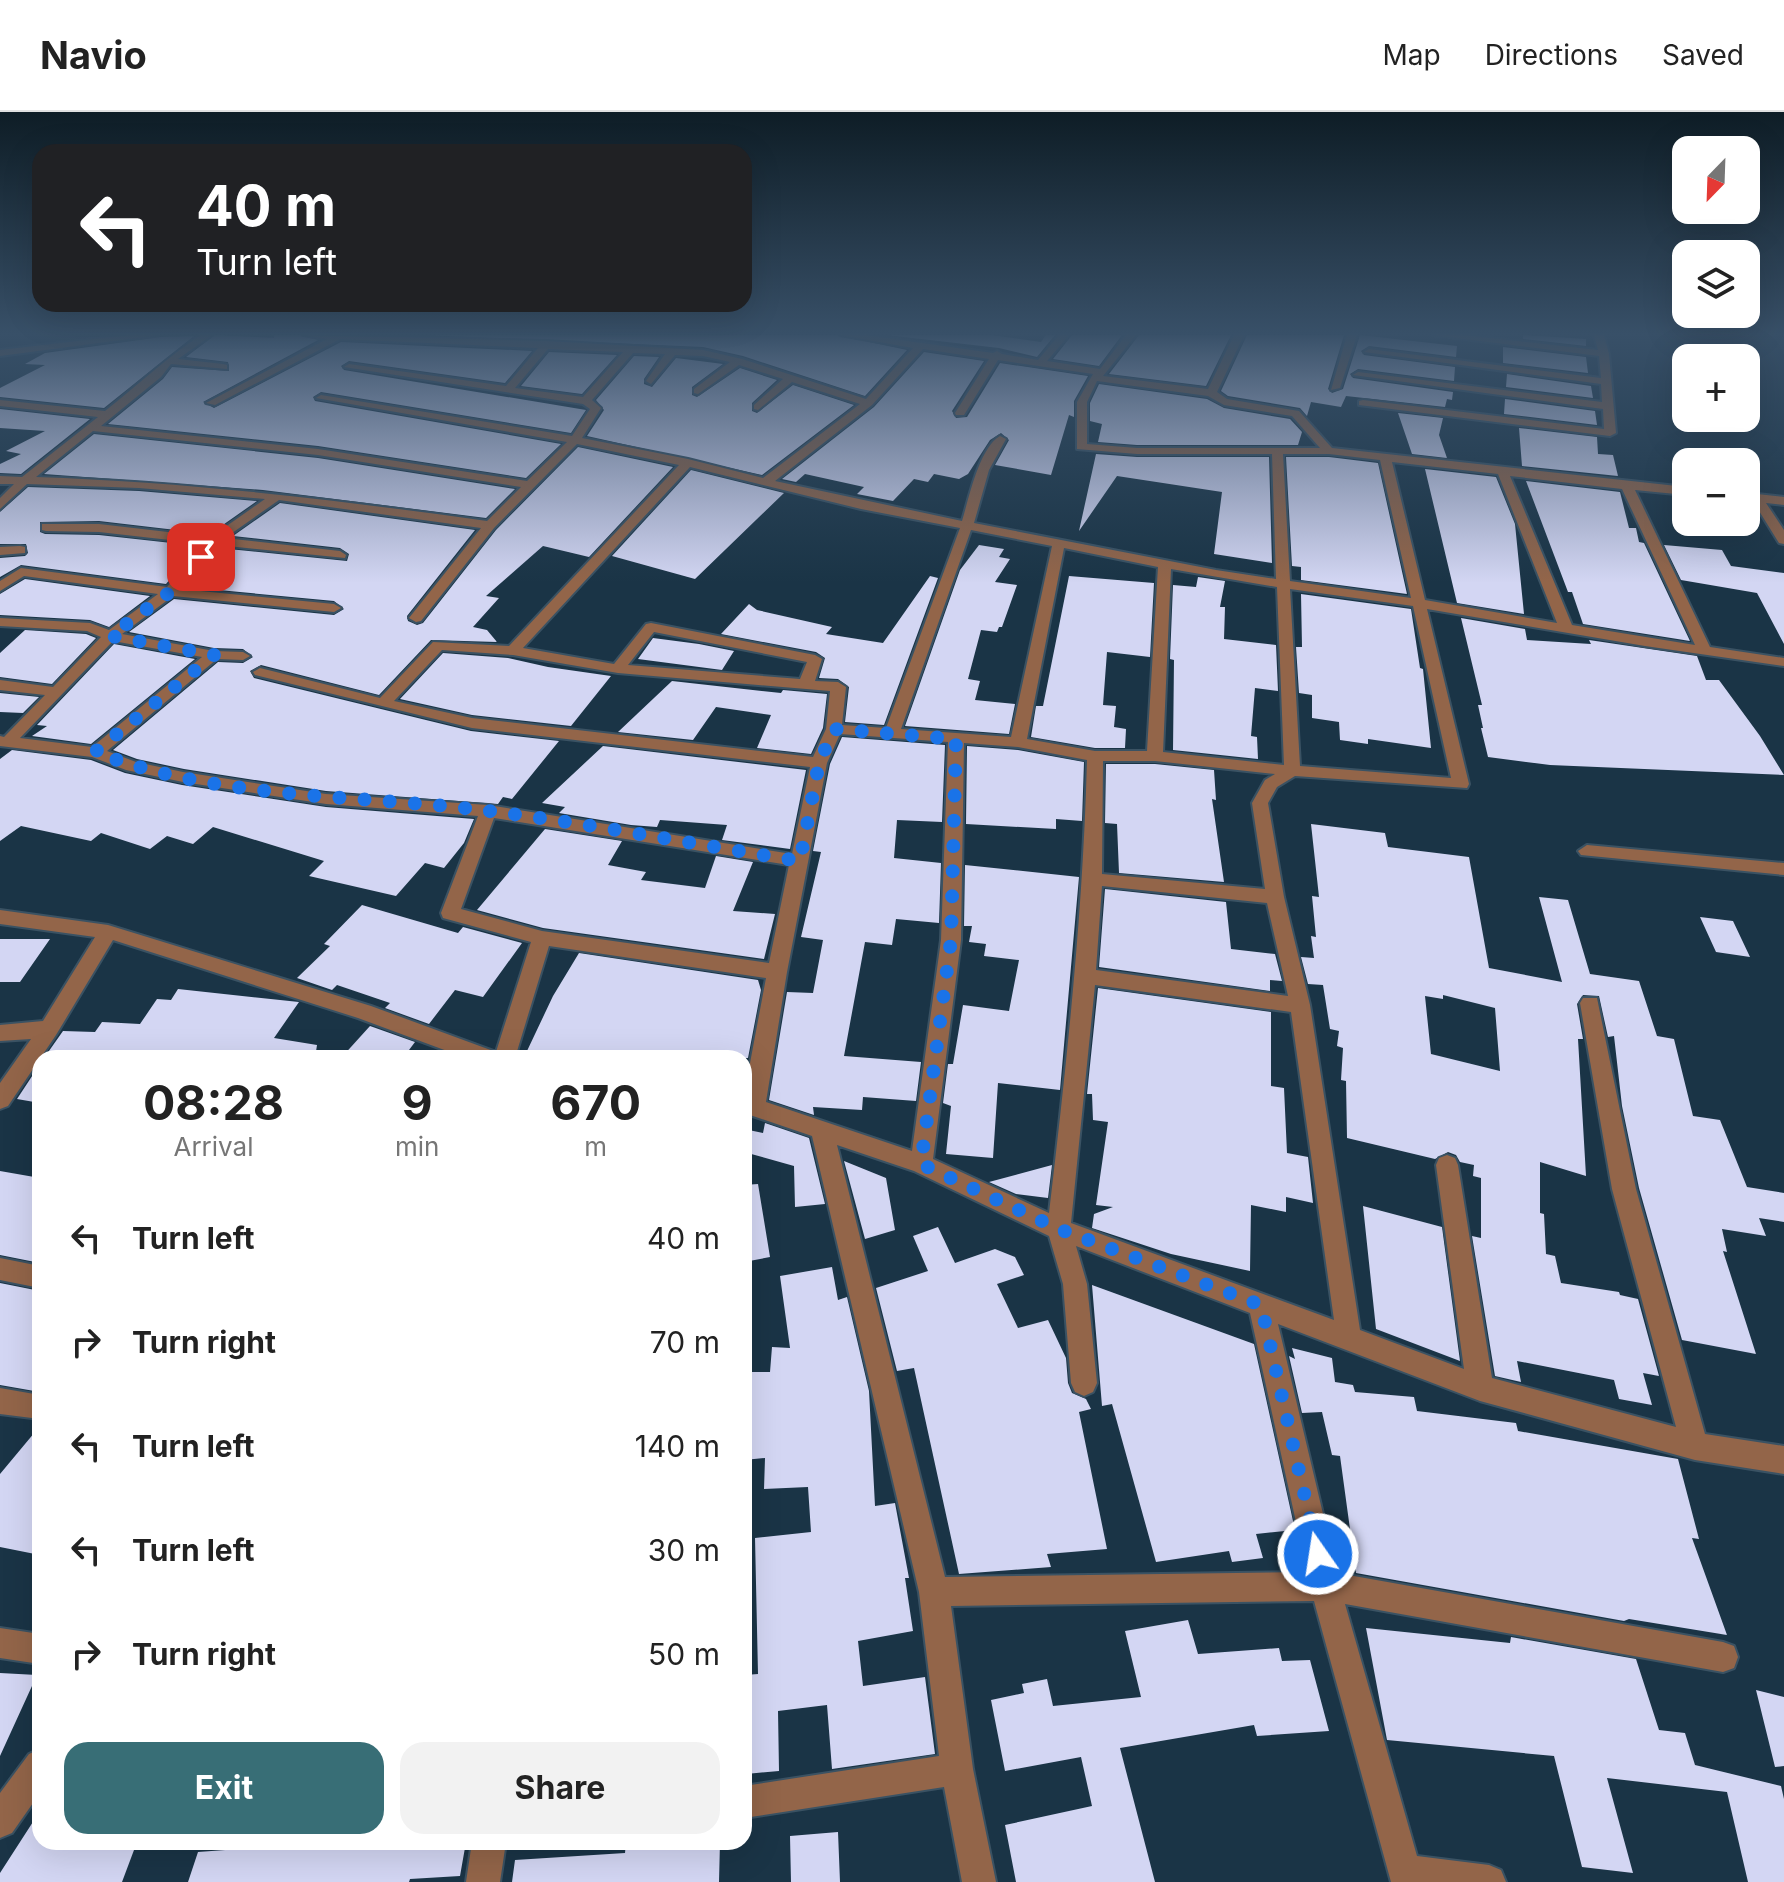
<!DOCTYPE html>
<html lang="en">
<head>
<meta charset="utf-8">
<style>
  :root { --surface:#fff; --page:#f2f2f2; --text:#222; --muted:#767676; --line:#e0e0e0; --accent:#386e76 }
  body { margin:0; font-family:Inter,sans-serif; background:var(--page); color:var(--text); height:100vh; display:flex; flex-direction:column; font-size:30px; white-space:nowrap }
  * { box-sizing:border-box; margin:0 }
  p { font-size:26px; color:var(--muted) }
  .icon { flex:none; width:44px; height:44px; fill:none; stroke:currentColor; stroke-width:2; stroke-linecap:round; stroke-linejoin:round }
  .map { position:relative; flex:1; overflow:hidden }
  .side { position:absolute; left:32px; top:938px; width:720px; height:800px; display:flex; flex-direction:column; background:var(--surface); border-radius:24px; box-shadow:0 8px 32px #0002 }
  .side>* { flex:none }
  .top-card { position:absolute; left:32px; top:32px; width:720px; height:168px; border-radius:24px; box-shadow:0 8px 32px #0002; background:#202124; color:#fff; overflow:hidden }
  .needle { width:52px; rotate:203deg }
  .controls { position:absolute; left:1672px; top:24px; display:grid; gap:16px }
  .controls a { display:grid; place-items:center; width:88px; height:88px; border-radius:16px; background:var(--surface); box-shadow:0 8px 32px #0002; font-size:40px }
  .pin { position:absolute; display:grid; place-items:center; width:68px; height:68px; color:#fff; margin:-34px; border-radius:16px; box-shadow:0 4px 12px #0006 }
  .me { position:absolute; width:88px; margin:-44px; rotate:347deg; stroke-linejoin:round; filter:drop-shadow(0 0 6px #0008) }
  .turn { display:flex; align-items:center; gap:28px; height:168px; padding:0 32px; font-size:36px }
  .turn .icon { width:104px; height:104px; stroke-width:2.5 }
  .turn b { display:block; font-size:56px; line-height:68px }
  .eta { display:flex; justify-content:space-evenly; align-items:center; height:136px; text-align:center }
  .eta b { font-size:48px; font-weight:700; line-height:56px }
  .primary-button { display:flex; gap:16px; margin-top:auto; padding:16px 32px }
  .primary-button a { flex:1; height:92px; border-radius:24px; background:var(--accent); color:#fff; font-size:32px; font-weight:700; line-height:92px; text-align:center }
  .primary-button a+a { background:var(--page); color:var(--text) }
  ul { padding:0; list-style:none }
  li { display:flex; align-items:center; gap:24px; height:104px; padding:0 32px }
  li div { flex:1 }
  li b { display:block; font-size:30px }
  li em { font-style:normal }
  header { display:flex; align-items:center; gap:48px; box-sizing:border-box; height:112px; padding:0 40px; background:var(--surface); border-bottom:2px solid var(--line) }
  header strong { font-size:38px }
  nav { display:flex; gap:44px; margin-inline-start:auto; font-size:28px }
  .map>svg:first-child { display:block }
  .building { fill:#d3d6f3; fill-rule:evenodd }
  .lines { fill:none; stroke-linecap:round; stroke-linejoin:round }
  .minor-casing { stroke:#3a5263; stroke-width:4 }
  .minor { fill:#936549; fill-rule:evenodd }
  .route { stroke:#1a73e8; stroke-width:14; stroke-dasharray:0 25.2 }
</style>
</head>
<body>
<header>
<strong>Navio</strong>
<nav><a>Map</a><a>Directions</a><a>Saved</a></nav>
</header>
<div class="map">
<svg width="1784" height="1770" viewBox="0 0 1784 1770">
  <rect width="100%" height="100%" fill="#1a3446"/>
  <path class="building" d="M215 223 274 226V223H300L318 228 203 290 214 296 341 230 532 239 505 271 349 249 341 254 344 258 586 298 571 321 321 280 313 285 315 289 561 332 526 366 318 334 108 312 163 267 172 255 229 259 228 250 186 245Z
    M426 223H837L907 238 865 284 743 244 703 235Z
    M887 223H991L1041 230 1046 223H1055L1037 245 999 236Z
    M1072 223H1122L1099 254 1053 247Z
    M1139 223H1231L1206 274 1109 262Z
    M1247 223H1344L1328 277 1332 281 1343 277 1360 223 1457 234 1456 245 1369 234 1361 239 1364 243 1455 255 1454 269 1358 257 1350 262 1353 266 1453 280 1452 288 1447 287 1445 295 1346 284 1341 295 1311 290 1307 304 1300 296 1228 284 1221 279Z
    M1523 223 1586 227V234L1523 227Z
    M194 224 104 296 0 285V276L45 253 25 252 45 241 161 225Z
    M1503 235 1586 245 1588 261 1503 251Z
    M549 240 617 243 582 282 521 274Z
    M924 240 984 249 952 299 956 306 967 305 1000 251 1088 264 1074 289V305L1069 303 1051 363 995 353 1009 328 1001 321 990 328 968 362 959 367 934 362 928 370 914 367 893 389 857 382 864 375 805 362 796 370 782 367 874 295Z
    M634 244 659 245 644 267V272L652 275 676 246 723 252 692 275V283L697 285 740 256 777 268 752 291V299L757 301 793 273 854 293 762 363 587 324 604 298 596 288Z
    M1507 262 1591 274 1593 286 1506 275Z
    M1099 272 1207 287 1224 296 1290 307 1302 320 1298 333H1137L1098 330 1102 312 1090 309V291Z
    M1505 287 1595 299 1597 313 1504 302Z
    M0 297 90 307 21 362 0 361V352L21 342 6 339 45 319 0 316Z
    M1398 301 1443 306 1439 323 1447 346 1412 342Z
    M1519 316 1597 325 1598 342 1613 343 1618 364 1522 354Z
    M94 322 318 346 515 377 486 406 263 378 44 362Z
    M578 335 673 355 589 445 543 434 486 484 499 486 473 515 487 518 497 530 431 528 379 583 261 553 250 559 254 566 471 619 559 629 512 687 503 685 498 692 326 679 184 657 137 647 113 638 218 550 243 551 253 545 243 537 214 536 129 520 174 487 334 503 344 497 334 489 186 475 219 436 347 449 349 442 340 436 233 424 280 391 475 418 407 504 408 509 417 513 423 511 496 418Z
    M1096 342 1137 345H1269L1272 451 1214 442 1222 380 1117 364 1079 419Z
    M1286 345H1329L1378 351 1407 482 1301 468V455L1292 454Z
    M1425 357 1496 365 1515 412 1524 502 1457 491Z
    M691 358 784 381 695 467 612 444Z
    M1526 369 1620 380 1629 416H1636L1639 430 1644 431 1690 529 1583 512 1572 480H1568Z
    M28 375 139 379 257 389 210 422 99 409 40 410V420L45 422 99 423 199 434 166 472 21 453 0 465V446L25 444 28 441 26 432H0V400Z
    M979 433 1004 437 999 445 1010 447 995 470 1017 473 1002 515H999L997 520 981 518 968 567 980 569 975 588 1015 592 1009 622 905 614 960 458Z
    M1664 433 1722 438 1731 454 1784 461V532L1757 481 1681 468Z
    M930 464 938 466 884 613 845 610 849 575 838 567 819 566 825 546 816 540 721 522 749 492 757 498 832 515 826 522 883 531Z
    M1069 464 1154 471 1150 545 1107 540 1103 593 1116 594 1114 615 1126 617 1125 636H1095L1031 625 1036 594H1043Z
    M1198 465 1225 469 1220 495H1225L1224 527 1276 533 1278 579 1255 576 1251 624 1257 625 1258 647 1173 638 1174 548 1170 547 1173 473 1196 475Z
    M25 467 150 484 109 515 90 508 0 503V482Z
    M1301 482 1411 497 1420 556 1423 557 1431 636 1368 627V632L1340 628 1339 610 1312 606V583L1299 581 1296 535H1302Z
    M1461 506 1525 517 1527 528 1591 532 1589 528 1697 544 1706 568H1719L1760 624 1784 663 1550 653 1488 645 1481 616H1483L1478 593H1482Z
    M25 518 86 522 96 526 52 572 0 565V541Z
    M653 526 699 532 734 539 722 558 638 547Z
    M114 532 195 547 91 632 32 624 47 614 37 613Z
    M443 541 508 546 548 555 611 564 571 614 472 603 400 587Z
    M672 569 781 581 783 578 827 582 823 616 811 642 757 636 771 603 716 595 693 628 618 620Z
    M0 581 39 585 23 601 0 600Z
    M842 625 945 633 942 710 897 708 894 746 941 751 939 811 896 807 892 833 865 830 844 944 921 950 916 989 863 985 862 998 813 995 814 1003 769 988 787 880 813 881 823 828 801 825 821 740 813 739 830 652Z
    M603 634 806 658 790 737 722 728 727 713 660 708 657 715 631 713 559 701 565 695 542 691Z
    M967 634 1018 638 1084 650 1082 709 1056 707V717L966 712Z
    M12 638 91 648 125 661 182 673 326 695 474 707 464 731 444 756 425 751 396 784 309 764 324 749 213 715 193 732 167 724 150 737 101 721 91 729 21 714 0 729V647Z
    M1106 652H1155L1214 658 1216 688 1212 687 1224 770 1119 761 1117 712 1105 711Z
    M1311 712 1385 721 1388 735 1469 745 1489 856 1562 870 1539 785 1568 788 1590 862 1639 869 1657 924 1674 927 1693 1004 1720 1008 1747 1075 1784 1081V1110L1759 1106 1766 1124 1722 1117 1727 1140 1723 1139 1756 1242 1682 1228 1639 1076 1622 994 1614 924 1608 925 1599 884 1583 883 1577 892 1583 927H1578L1586 1064 1540 1050V1101L1544 1102 1546 1142 1555 1144 1561 1171 1619 1180 1620 1183 1638 1187 1659 1264 1643 1261 1652 1293 1619 1287 1614 1268 1517 1249 1521 1270 1495 1264 1472 1124 1481 1126V1066L1473 1064 1474 1053 1460 1050 1456 1043 1448 1040 1435 1047 1347 1026 1346 969 1341 968 1343 936 1337 934 1339 919 1330 917 1323 873 1308 872 1301 845 1314 846 1311 824 1316 825 1312 784 1319 785ZM1443 883 1495 896 1500 959 1431 942 1425 884 1443 887Z
    M545 717 622 729 608 753 646 760 641 768 705 776 716 744 753 750 733 799 775 802 764 847 543 816 477 798Z
    M965 753 1079 765 1060 978 998 971 993 1046 946 1042 951 994 943 991 948 952H953L963 893 1009 899 1019 848 984 844 986 832 969 830 972 814H964Z
    M1105 777 1226 790 1231 837 1275 842 1282 869 1270 868V879L1099 855Z
    M362 793 458 821 463 815 522 831 483 885 455 878 429 912 385 896 390 891 337 873 332 878 297 866 330 834 324 832Z
    M1700 805 1733 809 1750 845 1716 840Z
    M0 827H50L20 870H0Z
    M579 841 758 868 761 878 748 946H577L527 939 553 884Z
    M1098 876 1271 900V974L1284 976 1287 1041 1308 1045 1313 1091 1286 1085V1100L1251 1093 1250 1159 1171 1142 1092 1116 1094 1102 1113 1095 1096 1093 1108 1010 1093 1008 1092 982H1087Z
    M178 877 299 890 274 926 317 933 315 946 151 943 149 946H44L63 919 95 920 102 910 140 912 157 887 171 888Z
    M370 914 415 930 403 946H341Z
    M40 952V991L17 987Z
    M765 1011 809 1026 825 1092 795 1095 794 1054 744 1040V1017L763 1021Z
    M844 1049 886 1066 895 1118 865 1127Z
    M1052 1053 1048 1086 1016 1082 989 1070Z
    M0 1059 40 1066V1151L0 1143Z
    M758 1072 770 1145 744 1150V1073Z
    M1363 1094 1442 1115 1460 1249 1376 1217Z
    M938 1115 955 1151 995 1137 1015 1145 1024 1163 997 1172 1018 1216 1048 1208 1066 1246 1068 1271 1072 1281 1086 1287 1091 1297 1079 1300 1107 1437 1047 1442 1051 1455 959 1462 914 1256 897 1259 876 1176 928 1159 913 1124Z
    M832 1155 838 1188 847 1185 869 1279 875 1394 895 1391 909 1466H905L913 1519 858 1529 863 1574 925 1565 935 1642 832 1657 827 1593 778 1599 779 1659 746 1662 745 1563 758 1562 755 1426 811 1420 808 1375 764 1377 765 1346 744 1348V1260H770L772 1235 790 1236 780 1164Z
    M0 1171 40 1179V1280L0 1273Z
    M1092 1173 1254 1232 1295 1418 1256 1422 1263 1446 1232 1450 1229 1439 1156 1450 1112 1292 1102 1294Z
    M1292 1236 1332 1246 1335 1270 1353 1273 1355 1280 1414 1285 1417 1299 1516 1311 1518 1319 1678 1347 1699 1427 1692 1426 1727 1523 1629 1507 1624 1509 1356 1461 1340 1344 1332 1343 1322 1300 1302 1301 1289 1244 1295 1247Z
    M40 1314V1443L0 1435V1362Z
    M1188 1508 1198 1542 1279 1536 1282 1549 1310 1548 1329 1619 1257 1624 1254 1613 1120 1636 1155 1770H1016L1005 1713 1092 1694 1081 1645 1005 1659 991 1588 1024 1581 1022 1572 1047 1567 1053 1594 1141 1585 1125 1519Z
    M1366 1516 1510 1531 1511 1525 1636 1547 1659 1618 1685 1621 1695 1653 1781 1674 1784 1687V1770H1748L1727 1680 1607 1666 1633 1761 1582 1755 1554 1644 1387 1628Z
    M0 1561 37 1563 0 1644Z
    M1756 1578 1784 1585V1654L1775 1655Z
    M40 1699V1730H137L122 1770H0V1761Z
    M838 1720 840 1770H791L790 1724Z
    M333 1730H466L460 1764 410 1767 409 1770H188L198 1740Z
    M626 1730H661V1734L720 1730 719 1770H512L515 1748 625 1741Z"/>
  <g class="lines">
    <defs>
      <path id="minor" d="M129 223H159L0 244V238Z
        M201 223H212L178 247 223 252 227 253V257L171 252 161 265 101 314 318 337 527 369 567 330 316 286 321 283 572 324 590 297 583 292 344 255 349 252 506 274 538 236 340 227 215 293 206 291 327 227 303 223 547 229 703 238 742 247 866 287 913 236 840 223H865L993 241 997 239 1002 242 1038 248 1059 223H1069L1047 249 1100 257 1126 223H1136L1103 264 1208 277 1234 223H1244L1217 280 1227 287 1299 299 1332 336 1686 375V383L1635 378 1710 535 1784 546V554L1645 534 1427 497 1469 672 1467 676 1295 664 1277 675 1268 691 1284 785 1310 893 1360 1218 1464 1257 1436 1053 1439 1046 1447 1043 1455 1046 1458 1053 1492 1266 1676 1315 1612 1077 1580 891 1583 886H1597L1636 1077 1705 1322 1784 1334V1362L1695 1348 1480 1289 1278 1212 1337 1461 1723 1530 1734 1534 1738 1545 1734 1556 1723 1560 1345 1492 1417 1744 1489 1753 1501 1758 1506 1770H1391L1314 1489 951 1494 973 1657 996 1770H962L944 1675 744 1706V1674L939 1644 919 1480 812 1024 744 1001V983L766 866 549 834 515 946H466L358 906 113 828 56 923 8 994 0 997V971L31 927 0 929V913L43 909 95 825 0 812V798L108 813 371 894 496 940 531 830 443 806 441 801 478 704 326 692 183 670 126 658 92 645 0 634V624L4 625 45 583 0 578V568L53 575 101 525 87 519 0 514V506L90 511 109 518 158 482 24 464 0 479V469L21 456 167 475 205 432 99 420 46 419 42 418V412H99L211 425 265 387 139 376 27 372 0 397V386L14 372H0V364L22 365 98 305 0 294V288L105 299C137 274 166 246 201 223ZM548 237 623 240 583 285 515 276ZM923 237 989 247 955 301 956 303H964L998 248 1093 262 1077 290V337L1137 342H1272L1276 467 1216 458 974 411 989 358 1006 327 1000 324C979 336 969 386 962 409L775 369 872 293ZM633 241 665 242 646 269 651 272 675 243 703 244 730 250 694 277V281L698 282 739 253 783 267 754 293V297L758 298 792 270 860 292 763 366 688 347 582 326 601 296 592 288ZM1097 269 1208 284 1224 293 1292 304 1320 336H1137L1087 332V290ZM93 319 318 343 521 375 487 409C337 388 188 370 36 365ZM577 332 679 353 509 534 433 530 380 586 260 556 253 560 255 563 472 616 810 655 792 742 488 693 326 682 183 660 136 650 107 639 217 547 243 548 250 544 243 540 214 539 122 522 173 484 334 500 341 496 334 492 180 477 218 433 345 446 346 443 340 439 225 426 279 388 481 416 409 506 416 510 421 509 494 416ZM1283 342H1329L1380 348 1411 486 1290 469ZM1392 350 1498 362 1557 511 1425 488ZM690 355 861 397 960 416 886 616 842 613 846 575 838 570 815 569 822 547 815 543 651 511 646 512 614 552 523 536ZM1510 364 1622 377 1695 533 1572 513ZM971 418 1052 434 1011 625 901 617ZM1064 436 1158 455 1147 639H1095L1027 627ZM1171 457 1277 475 1284 653 1163 640ZM1290 477 1413 494 1451 666 1300 654ZM654 520 807 550 800 567 628 553ZM113 529 202 545 92 635 20 626ZM442 538 513 543 618 561 830 579 826 617 813 645 472 606 394 589ZM840 622 948 630 941 828 912 1039 766 990 787 860 827 651ZM964 631 1018 635 1087 648C1083 802 1067 948 1049 1101L933 1047 961 828ZM1103 649H1155L1275 662 1265 668 1252 691 1265 777 1102 762ZM494 706 789 753 769 851 542 819 461 797ZM1102 774 1267 791 1288 884 1096 858ZM1095 873 1291 900 1334 1208 1071 1111ZM837 1033 914 1059 1049 1124 1063 1172 1071 1271 1075 1280 1084 1284 1093 1280 1097 1271 1087 1172 1076 1134 1250 1201 1307 1460 945 1465Z
        M1347 223H1357L1340 276 1331 278Z
        M1433 223H1463L1598 238 1594 223H1604L1609 242 1616 321 1610 324 1359 293V289L1363 288 1604 317 1603 297 1353 263 1358 260 1602 290 1601 272 1364 240 1369 237 1601 266 1599 244Z
        M1757 382 1784 385V393L1766 391 1784 418V432L1779 431 1751 386Z
        M20 434 25 435V441L0 443V435Z
        M1587 733 1784 751V763L1581 743 1578 739Z
        M0 1146 40 1154V1176L0 1168Z
        M0 1276 40 1283V1307L0 1302Z
        M0 1516 40 1522V1552L0 1546Z
        M40 1637V1681L12 1721 0 1726V1681L29 1642Z
        M472 1730H506L500 1770H466Z"/>
    </defs>
    <use href="#minor" class="minor-casing"/>
    <use href="#minor" class="minor"/>
  </g>
  <linearGradient id="sky" x2="0" y2="1"><stop stop-color="#0e1d26"/><stop offset="0.47" stop-color="#385068"/><stop offset="1" stop-color="#385068" stop-opacity="0"/></linearGradient>
  <rect width="1784" height="471" fill="url(#sky)"/>
  <g class="lines">
    <path class="route" d="M201 445 170 480 110 524 214 543 95 640C221 689 358 682 489 699 593 712 697 733 800 749L819 651 834 617 956 627 951 828 921 1052 1059 1117 1261 1193 1318 1442"/>
  </g>
</svg>
<div class="controls">
<a><svg class="needle" viewBox="-14 -14 28 28"><path d="M0-13l5 13h-10z" fill="#e53935"/><path d="M0 13l5-13h-10z" fill="#767676"/></svg></a>
<a><svg class="icon" aria-label="layers" viewBox="0 0 24 24"><path d="M12 4l9 5-9 5-9-5zM3 14l9 5 9-5"/></svg></a>
<a>+</a>
<a>−</a>
</div>
<div class="pin" style="left:201px;top:445px;background:#d93025"><svg class="icon" aria-label="arrive" viewBox="0 0 24 24"><path d="M6 21V4h12l-3 4 3 4H6"/></svg></div>
<svg class="me" style="left:1318px;top:1442px" viewBox="-20 -20 40 40"><circle r="17" fill="#1a73e8" stroke="#fff" stroke-width="3"/><path d="M0-11L8 9 0 5-8 9z" fill="#fff"/></svg>
<div class="top-card">
<div class="turn"><svg class="icon" aria-label="left" viewBox="0 0 24 24"><path d="M17 20v-9H6M10 6l-5 5 5 5"/></svg><div><b>40 m</b>Turn left</div></div>
</div>
<section class="side">
<div class="eta">
<div><b>08:28</b><p>Arrival</p></div>
<div><b>9</b><p>min</p></div>
<div><b>670</b><p>m</p></div>
</div>
<ul>
<li><svg class="icon" aria-label="left" viewBox="0 0 24 24"><path d="M17 20v-9H6M10 6l-5 5 5 5"/></svg><div><b>Turn left</b></div><em>40 m</em></li>
<li><svg class="icon" aria-label="right" viewBox="0 0 24 24"><path d="M7 20v-9h11M14 6l5 5-5 5"/></svg><div><b>Turn right</b></div><em>70 m</em></li>
<li><svg class="icon" aria-label="left" viewBox="0 0 24 24"><path d="M17 20v-9H6M10 6l-5 5 5 5"/></svg><div><b>Turn left</b></div><em>140 m</em></li>
<li><svg class="icon" aria-label="left" viewBox="0 0 24 24"><path d="M17 20v-9H6M10 6l-5 5 5 5"/></svg><div><b>Turn left</b></div><em>30 m</em></li>
<li><svg class="icon" aria-label="right" viewBox="0 0 24 24"><path d="M7 20v-9h11M14 6l5 5-5 5"/></svg><div><b>Turn right</b></div><em>50 m</em></li>
</ul>
<div class="primary-button"><a>Exit</a><a>Share</a></div>
</section>
</div>
</body>
</html>
